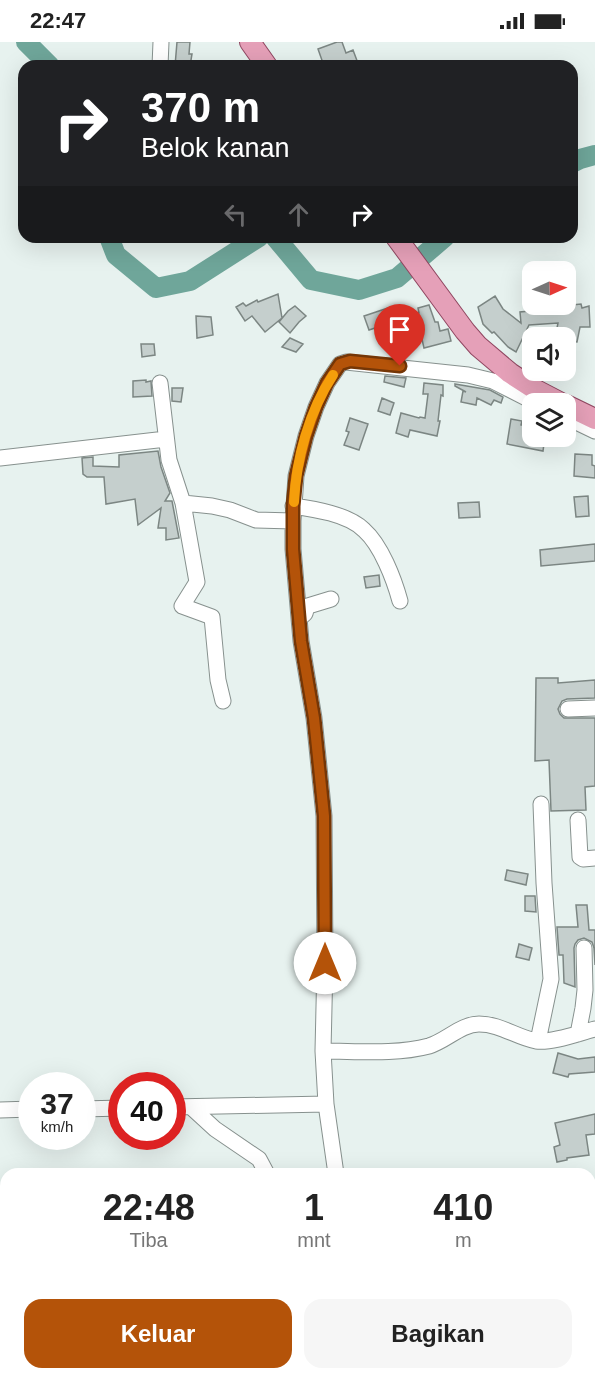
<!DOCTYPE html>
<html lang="id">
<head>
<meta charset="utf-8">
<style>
  :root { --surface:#fff; --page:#f6f6f6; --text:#222; --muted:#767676; --accent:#b45309 }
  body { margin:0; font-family:Helvetica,sans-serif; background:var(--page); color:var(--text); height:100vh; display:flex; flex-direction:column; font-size:22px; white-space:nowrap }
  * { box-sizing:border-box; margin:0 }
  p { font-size:20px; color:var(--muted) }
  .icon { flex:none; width:33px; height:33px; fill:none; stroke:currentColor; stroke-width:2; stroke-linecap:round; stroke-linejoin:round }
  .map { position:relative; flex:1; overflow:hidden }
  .side { position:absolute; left:0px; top:1126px; width:596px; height:212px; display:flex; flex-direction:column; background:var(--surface); border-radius:18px 18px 0 0; box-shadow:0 6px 24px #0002 }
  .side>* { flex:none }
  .hud { position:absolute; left:18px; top:18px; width:560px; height:183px; border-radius:18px; box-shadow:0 6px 24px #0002; background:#202124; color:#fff; overflow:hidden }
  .needle { width:39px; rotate:87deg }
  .tools { position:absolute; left:522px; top:219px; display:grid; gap:12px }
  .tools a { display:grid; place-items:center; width:54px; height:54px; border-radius:12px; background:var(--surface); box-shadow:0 6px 24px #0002; font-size:30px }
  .speed { position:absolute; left:18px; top:1030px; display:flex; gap:12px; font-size:30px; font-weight:700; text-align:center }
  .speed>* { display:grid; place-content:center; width:78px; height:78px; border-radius:50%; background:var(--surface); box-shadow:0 6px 24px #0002; line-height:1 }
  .speed small { font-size:15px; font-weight:400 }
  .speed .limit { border:9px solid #d22; background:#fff; color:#111 }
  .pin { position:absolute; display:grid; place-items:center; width:51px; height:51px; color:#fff; margin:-62px -26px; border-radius:50% 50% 50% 0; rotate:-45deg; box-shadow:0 0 6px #0007 }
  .pin .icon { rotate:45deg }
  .me { position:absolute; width:66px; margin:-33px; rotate:0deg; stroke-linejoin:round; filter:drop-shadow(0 0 4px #0008) }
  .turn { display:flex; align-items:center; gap:21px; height:126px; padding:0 24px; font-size:27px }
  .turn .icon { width:78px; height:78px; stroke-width:2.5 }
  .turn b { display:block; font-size:42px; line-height:51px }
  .lanes { display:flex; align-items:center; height:57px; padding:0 24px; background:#0003; justify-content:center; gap:30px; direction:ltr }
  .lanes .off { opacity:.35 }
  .eta { display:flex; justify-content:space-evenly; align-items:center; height:102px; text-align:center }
  .eta b { font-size:36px; font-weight:600; line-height:42px }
  .cta { display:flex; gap:12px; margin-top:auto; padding:12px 24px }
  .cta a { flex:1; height:69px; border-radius:18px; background:var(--accent); color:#fff; font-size:24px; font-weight:600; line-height:69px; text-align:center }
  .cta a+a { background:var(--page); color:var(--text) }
  .status { display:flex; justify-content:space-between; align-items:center; height:42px; padding:0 30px; background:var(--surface); direction:ltr }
  .status svg { height:16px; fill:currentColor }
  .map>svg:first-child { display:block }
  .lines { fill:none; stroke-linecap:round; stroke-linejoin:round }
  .river { stroke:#6fa69a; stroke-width:20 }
  .building { fill:#c5cfcd; stroke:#7c8683; stroke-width:1.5 }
  .minor-casing { stroke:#87918e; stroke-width:17 }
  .major-casing { stroke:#904761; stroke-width:22 }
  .minor { stroke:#fff; stroke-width:15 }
  .major { stroke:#e5a0b8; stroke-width:20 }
  .route-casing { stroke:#753606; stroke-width:15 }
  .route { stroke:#b45309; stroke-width:10 }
  .slow { stroke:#f59e0b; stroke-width:10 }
</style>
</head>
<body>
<div class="status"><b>22:47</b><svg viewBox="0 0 49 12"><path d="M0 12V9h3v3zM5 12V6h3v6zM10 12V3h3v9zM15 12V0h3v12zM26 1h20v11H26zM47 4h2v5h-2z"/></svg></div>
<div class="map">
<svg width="595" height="1337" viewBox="0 0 595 1337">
  <rect width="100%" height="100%" fill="#e7f2ef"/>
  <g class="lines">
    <path class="river" d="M26 0 50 24
      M572 121 580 117 595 113
      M109 195 116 213 156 246 190 239 259 195
      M275 195 311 238 359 248 397 236 445 195"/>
  </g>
  <path class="building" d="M177 0H190L189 12H192L190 24H175Z
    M337 0H342L346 11 353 8 359 24H324L318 7Z
    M278 252 282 276 265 290 252 274 245 279 236 265 243 261 246 264 257 258 258 260Z
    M495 254 503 267 521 281 520 270 572 265V263L581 262 582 266 589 264 590 285H580L577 300 566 299V296H555L558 281 529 283 516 310 508 305 494 290 492 291 483 282 478 265Z
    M429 263 435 280H438L440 289 448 287 451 299 424 306 421 293 409 297 400 277 419 271 418 266Z
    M295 264 306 274 299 280 290 291 279 280 288 269Z
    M391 265 396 279 369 288 364 274Z
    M196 274 211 275 213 293 197 296Z
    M290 296 303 302 296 310 282 305Z
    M141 302H154L155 313 142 315Z
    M385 334 406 336 404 345 384 340Z
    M146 338V340L151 339 152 354 133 355V339Z
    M424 341 443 343V354L441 353 438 379H440L437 394 410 388 408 395 396 391 401 371 419 376 420 375 425 376 428 352H423Z
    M455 342 490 348 503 355 501 361 494 358 491 363 477 356 476 363 461 360 463 349 466 350 455 344Z
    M172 346H183L181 360 172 359Z
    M382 356 394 361 390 373 378 369Z
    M350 376 368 382 359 408 344 403 349 390 346 389Z
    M511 377 522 379 521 383 532 385V394H545L543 409 507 402Z
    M158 409 161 425 170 451 165 459H172L179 496 166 498V486H158L161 466 138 483 135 457 106 462 104 435H87L83 432 82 416 93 415V424L119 425V413Z
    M575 412 592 413V423L595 424V436L574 434Z
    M588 454 589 474 576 475 574 455Z
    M479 460 480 475 459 476 458 461Z
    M595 502V519L541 524 540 508Z
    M379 533 380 544 366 546 364 535Z
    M536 636H558V641L595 638V656L567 657 562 659 558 667 560 672 564 676H595V744L585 745 586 768 551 769 549 718 535 719Z
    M507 828 528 832 526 843 505 838Z
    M525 854H535L536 870 525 869Z
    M576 863H587L589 888H595V923L594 906 592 900 584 896 578 898 575 902 574 906 575 945 564 941 563 913H559L557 885H578Z
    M519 902 532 906 529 918 516 915Z
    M558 1011 578 1017 595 1015V1030L569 1032 568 1035 553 1031Z
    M595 1072V1092L586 1093 589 1113 567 1116V1118L557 1120 554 1105 560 1103 555 1081Z"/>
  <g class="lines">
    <defs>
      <path id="minor" d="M160 24 161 0
        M160 341 169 418 183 461 212 464 230 468 256 478 293 479
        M566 375 595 389
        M0 416 166 397
        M183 461 197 540 182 564 212 575 218 638 223 659
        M293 464C314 467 348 472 364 488 381 503 394 537 400 559
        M299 576C305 572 306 572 306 565L308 564 331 557
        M568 667 595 666
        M578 778 580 815 583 817 595 816
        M578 992 583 966 585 948 584 906
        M538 999 551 937 544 841 541 762
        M323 1009C357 1009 395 1013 429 1004 446 999 461 982 479 982 500 982 516 995 536 999 553 1001 579 991 595 987
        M172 1065 326 1062
        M191 1065 215 1087 259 1117 267 1132
        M82 1067 122 1066
        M0 1068 32 1067
        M336 1132 326 1062 323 1009 325 921 324 774 314 676 301 599 293 507V479L296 434 306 394 316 365 327 341 340 322 346 320 468 333 493 339 538 362
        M391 1332 394 1337"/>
      <path id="major" d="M250 0 267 24
        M396 195 465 289 478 304 510 331 536 348 563 362
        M566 363 595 377"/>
    </defs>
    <use href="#minor" class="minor-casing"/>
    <use href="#major" class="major-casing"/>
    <use href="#minor" class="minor"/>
    <use href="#major" class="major"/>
  </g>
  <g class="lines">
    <defs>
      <path id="route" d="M325 921 324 774 314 676 301 599 293 507V464L296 434 306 394 316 365 327 341 340 322 350 319 400 324"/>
    </defs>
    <use href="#route" class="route-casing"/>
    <use href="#route" class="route"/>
    <path class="slow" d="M294 460C296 418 309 369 333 333"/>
  </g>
</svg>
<div class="tools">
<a><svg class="needle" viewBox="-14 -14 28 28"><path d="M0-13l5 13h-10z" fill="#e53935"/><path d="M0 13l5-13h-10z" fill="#767676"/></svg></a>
<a><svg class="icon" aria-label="sound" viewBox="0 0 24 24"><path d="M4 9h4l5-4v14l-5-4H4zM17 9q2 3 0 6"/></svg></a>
<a><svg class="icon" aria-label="layers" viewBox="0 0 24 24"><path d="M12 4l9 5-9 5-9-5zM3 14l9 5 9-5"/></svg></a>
</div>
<div class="speed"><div>37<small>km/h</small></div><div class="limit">40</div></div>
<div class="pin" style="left:400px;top:324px;background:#d93025"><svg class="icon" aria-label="arrive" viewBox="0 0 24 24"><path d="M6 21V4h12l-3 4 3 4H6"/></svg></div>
<svg class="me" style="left:325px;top:921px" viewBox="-20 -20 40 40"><circle r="19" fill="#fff"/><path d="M0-13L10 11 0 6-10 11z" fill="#b45309"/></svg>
<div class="hud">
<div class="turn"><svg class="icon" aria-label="right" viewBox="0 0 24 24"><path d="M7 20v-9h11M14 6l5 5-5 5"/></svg><div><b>370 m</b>Belok kanan</div></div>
<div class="lanes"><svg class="icon off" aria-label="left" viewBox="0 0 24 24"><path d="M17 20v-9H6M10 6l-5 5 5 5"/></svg><svg class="icon off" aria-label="ahead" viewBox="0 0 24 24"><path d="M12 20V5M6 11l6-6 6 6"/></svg><svg class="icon" aria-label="right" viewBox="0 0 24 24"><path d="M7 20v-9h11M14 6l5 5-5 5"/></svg></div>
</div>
<section class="side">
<div class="eta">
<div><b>22:48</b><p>Tiba</p></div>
<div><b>1</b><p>mnt</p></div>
<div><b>410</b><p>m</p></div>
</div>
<div class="cta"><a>Keluar</a><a>Bagikan</a></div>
</section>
</div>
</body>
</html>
